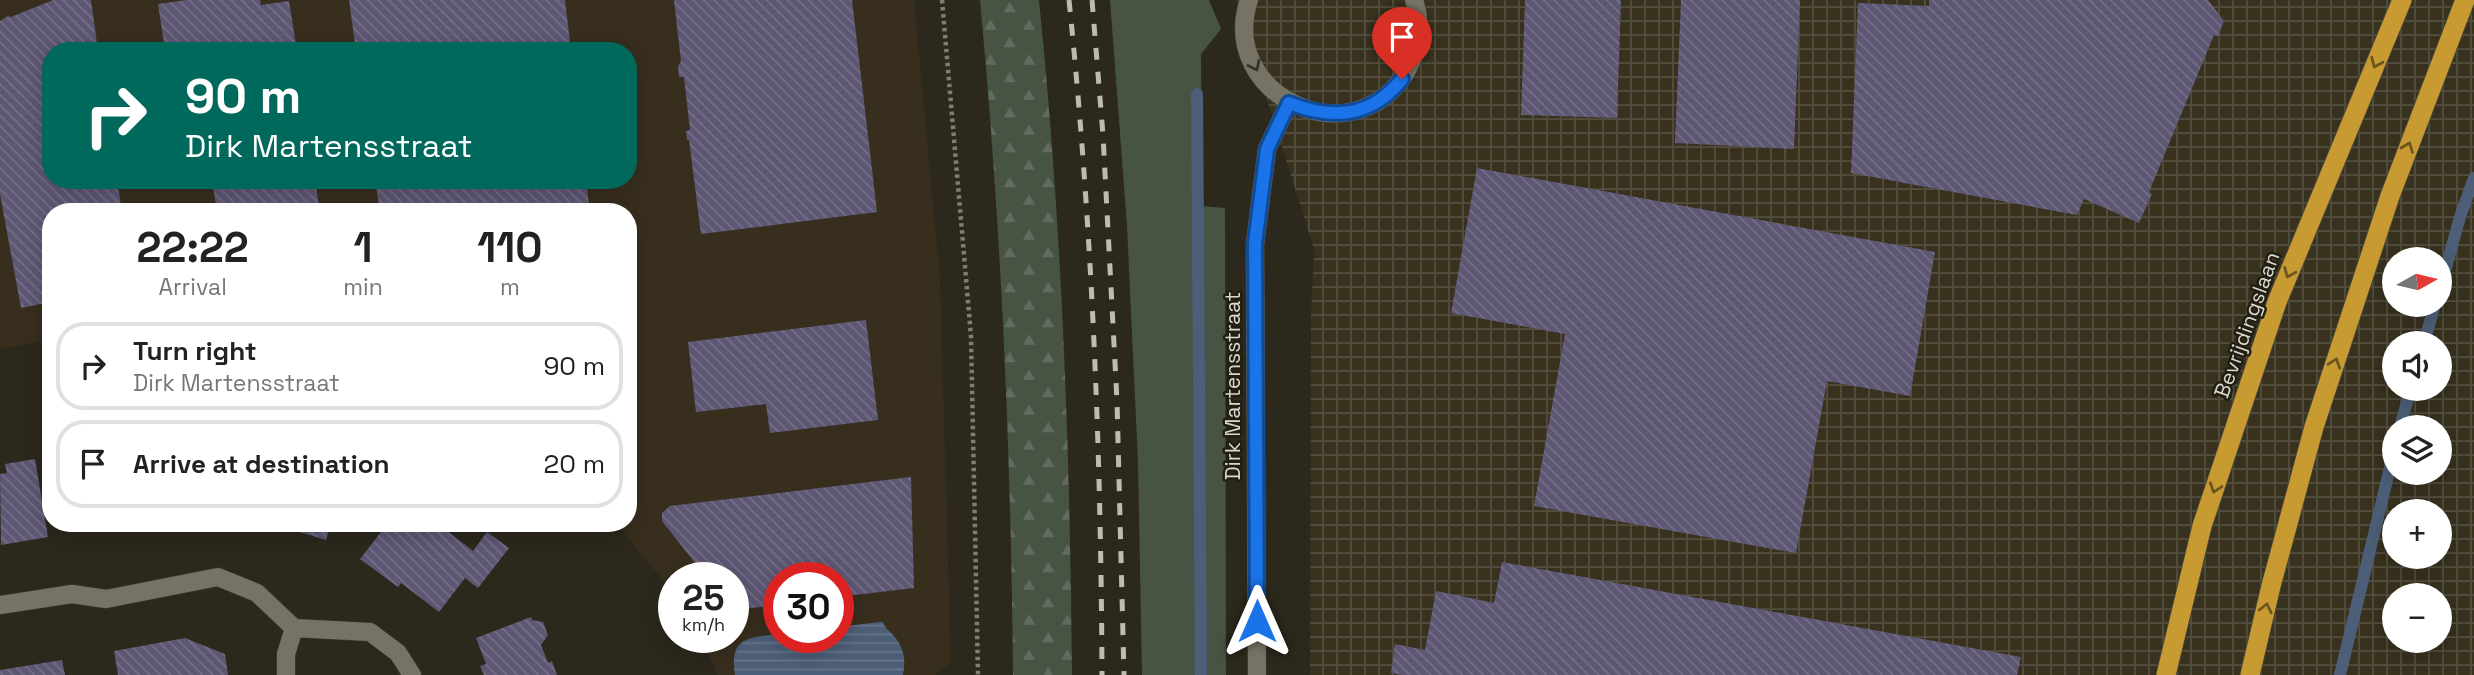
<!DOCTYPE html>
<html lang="en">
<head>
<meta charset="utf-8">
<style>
  :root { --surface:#fff; --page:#f2f2f2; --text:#222; --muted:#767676; --line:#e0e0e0 }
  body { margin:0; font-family:"Space Grotesk",sans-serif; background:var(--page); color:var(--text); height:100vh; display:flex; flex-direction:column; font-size:26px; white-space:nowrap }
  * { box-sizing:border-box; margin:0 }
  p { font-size:23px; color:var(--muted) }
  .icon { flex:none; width:38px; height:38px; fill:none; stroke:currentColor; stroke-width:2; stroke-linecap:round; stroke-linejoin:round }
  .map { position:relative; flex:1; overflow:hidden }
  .side { position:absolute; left:42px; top:203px; width:595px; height:329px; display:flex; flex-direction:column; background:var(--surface); border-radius:28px; box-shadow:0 4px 18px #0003 }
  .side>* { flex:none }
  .hud { position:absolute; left:42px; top:42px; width:595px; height:147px; border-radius:28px; box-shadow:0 4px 18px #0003; background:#00695c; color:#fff; overflow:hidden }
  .needle { width:46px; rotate:82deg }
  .tools { position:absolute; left:2382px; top:247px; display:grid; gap:14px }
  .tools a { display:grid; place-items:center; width:70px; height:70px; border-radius:50%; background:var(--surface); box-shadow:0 4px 18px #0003; font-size:35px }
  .speed { position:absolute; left:658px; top:562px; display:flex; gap:14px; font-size:35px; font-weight:700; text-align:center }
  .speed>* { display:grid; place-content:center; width:91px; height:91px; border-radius:50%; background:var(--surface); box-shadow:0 4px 18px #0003; line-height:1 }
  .speed small { font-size:18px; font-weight:400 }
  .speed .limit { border:10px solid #d22; background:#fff; color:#111 }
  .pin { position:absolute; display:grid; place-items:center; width:60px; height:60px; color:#fff; margin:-72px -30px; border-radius:50% 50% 50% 0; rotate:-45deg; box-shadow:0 0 7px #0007 }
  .pin .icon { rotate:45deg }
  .me { position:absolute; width:77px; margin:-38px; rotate:0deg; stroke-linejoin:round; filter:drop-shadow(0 0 5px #0008) }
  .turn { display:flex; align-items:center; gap:24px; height:147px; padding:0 28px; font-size:32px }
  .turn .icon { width:91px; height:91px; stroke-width:2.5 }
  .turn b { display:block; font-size:49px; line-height:60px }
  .eta { display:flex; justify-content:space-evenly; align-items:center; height:119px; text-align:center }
  .eta b { font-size:42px; font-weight:700; line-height:49px }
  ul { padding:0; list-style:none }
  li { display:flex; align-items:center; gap:21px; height:88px; margin:0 14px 10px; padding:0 14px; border:4px solid var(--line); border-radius:28px }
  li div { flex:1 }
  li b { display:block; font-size:26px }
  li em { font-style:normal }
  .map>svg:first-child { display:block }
  .commercial { fill:#382e1e; fill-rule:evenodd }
  .industrial { fill:url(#industrial-grid); fill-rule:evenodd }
  .grass { fill:#475444 }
  .forest { fill:url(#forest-firs) }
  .water { fill:url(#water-rules) }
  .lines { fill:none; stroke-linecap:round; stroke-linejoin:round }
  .stream { stroke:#4d5f78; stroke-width:12 }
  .building { fill:url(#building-back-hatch) }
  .minor-casing { stroke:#47443a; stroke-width:19 }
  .trunk-casing { stroke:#47443a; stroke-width:21 }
  .path { stroke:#807d73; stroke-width:4.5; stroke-dasharray:3.5 3.5; stroke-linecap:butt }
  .minor { stroke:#767264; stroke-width:18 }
  .trunk { stroke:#c89b32; stroke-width:19 }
  .rail { stroke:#bebbb3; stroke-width:5; stroke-dasharray:12 12; stroke-linecap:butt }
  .oneway { stroke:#6d5620 }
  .oneway2 { stroke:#373326 }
  .route-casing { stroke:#114b97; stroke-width:18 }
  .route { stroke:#1a73e8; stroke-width:12 }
  .labels { text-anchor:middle; stroke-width:5; stroke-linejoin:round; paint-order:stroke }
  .street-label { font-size:21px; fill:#dad7cf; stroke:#221e12 }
</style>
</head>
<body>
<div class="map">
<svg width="2474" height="675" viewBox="0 0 2474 675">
  <defs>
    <pattern id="industrial-grid" width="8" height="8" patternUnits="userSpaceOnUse" patternTransform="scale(1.75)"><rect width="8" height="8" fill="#37311e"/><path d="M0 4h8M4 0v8" fill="none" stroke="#534e3e"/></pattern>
    <pattern id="forest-firs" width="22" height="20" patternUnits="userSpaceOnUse" patternTransform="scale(1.75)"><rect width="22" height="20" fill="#475444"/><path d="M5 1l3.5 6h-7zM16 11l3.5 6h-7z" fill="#616c5e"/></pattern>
    <pattern id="water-rules" width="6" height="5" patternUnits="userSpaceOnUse" patternTransform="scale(1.75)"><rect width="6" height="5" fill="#4d5f78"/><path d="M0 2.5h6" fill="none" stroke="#66758a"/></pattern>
    <pattern id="building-back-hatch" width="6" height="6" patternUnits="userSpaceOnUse" patternTransform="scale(1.75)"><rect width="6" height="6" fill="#5e5774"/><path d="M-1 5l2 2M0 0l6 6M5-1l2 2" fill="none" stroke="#746e87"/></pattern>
  </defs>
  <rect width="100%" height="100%" fill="#2c281c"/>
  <path class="commercial" d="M0 0H914L940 279 951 663 935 675H718L700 637H733V578H674V594L616 523H628V212H51V340L0 349ZM51 51H628V180H51ZM779 578H838V637H779Z"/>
  <path class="industrial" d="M1236 0H2474V675H1310L1311 316 1314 249ZM2394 259H2440V304H2394ZM2394 343H2440V388H2394ZM2394 427H2440V472H2394ZM2394 511H2440V556H2394ZM2394 595H2440V640H2394Z"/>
  <path class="grass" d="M1110 0H1209L1221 29 1201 54 1202 206 1225 208 1226 675H1142L1138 462 1127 226Z"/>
  <path class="forest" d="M980 0H1039C1062 224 1070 450 1072 675H1013C1011 450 1001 224 980 0Z"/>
  <path class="water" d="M880 622H883C885 629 889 630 894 636 904 648 906 660 903 675H735C729 637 748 638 779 634V637H838V627Z"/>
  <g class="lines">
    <path class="stream" d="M1197 94 1201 675
      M2440 289 2460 217 2474 178
      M2424 343 2435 304
      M2400 427 2411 388
      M2340 675 2394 451"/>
  </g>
  <path class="building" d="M53 0H91L98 51H51V180H117L122 212H51V302L21 308 0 194V21L8 16 11 17Z
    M186 0H260L261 5 289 1 297 51H165L158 4Z
    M349 0H565L571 51H356Z
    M674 0H852L877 212 701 234 689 140H687L686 131 690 130 684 77H679L678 66 681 61Z
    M1525 0H1621L1617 118 1521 115Z
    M1681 0H1800L1794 149 1675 143Z
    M1929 0H2208L2224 21 2218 36 2214 35 2149 192 2152 194 2139 223 2084 199 2077 215 1851 173 1858 3 1929 6Z
    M1477 168 1935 252 1910 396 1827 381 1796 553 1534 506 1565 334 1451 313Z
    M212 180H315L320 212H217Z
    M375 180H586L590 212H380Z
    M866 320 878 420 770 433 766 404 696 412 688 342Z
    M35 459 48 537 1 545 0 474 7 473 5 464Z
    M911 477 914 588 838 597V578H779V605L733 610V578H707L662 521V513L670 506Z
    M97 523H147V525L99 530Z
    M270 523H331L326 540Z
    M388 523H437L473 551 487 532 509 548 478 588 465 578 439 612 401 583 398 587 360 559Z
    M1502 562 2021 657 2017 675H1402L1391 673 1395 644 1425 650 1436 591 1494 603Z
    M531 617 532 620 543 622 548 635 541 645 548 663 552 661 557 675H484L480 666 486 664 476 638Z
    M185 638 225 654 228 675H118L114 651Z
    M62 660 65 675H0V670Z"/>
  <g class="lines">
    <defs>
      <path id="minor" d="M1249 0C1217 96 1353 159 1406 72 1419 50 1422 25 1414 0
        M0 605 72 594 106 599 218 577 257 593 294 628 370 632 398 653 412 675
        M286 675V654L294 628
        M1257 675 1255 244 1267 149 1289 103"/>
      <path id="trunk" d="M2166 675 2202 526 2277 302 2402 0
        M2250 675 2271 586 2314 427 2390 196 2465 0"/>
    </defs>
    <use href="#minor" class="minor-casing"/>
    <use href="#trunk" class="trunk-casing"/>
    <path class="path" d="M942 0 971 336 978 675"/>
    <use href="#minor" class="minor"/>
    <use href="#trunk" class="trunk"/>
    <path class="rail" d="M1069 0C1092 224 1101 450 1102 675
      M1092 0 1103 135 1117 401 1124 675"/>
  </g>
  <defs><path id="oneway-chevron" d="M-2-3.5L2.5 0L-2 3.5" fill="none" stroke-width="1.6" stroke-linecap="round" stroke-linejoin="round" transform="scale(1.75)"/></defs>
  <g class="oneway">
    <use href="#oneway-chevron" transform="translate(2376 63) rotate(113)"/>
    <use href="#oneway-chevron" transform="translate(2408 147) rotate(-69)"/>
    <use href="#oneway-chevron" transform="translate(2289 273) rotate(113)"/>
    <use href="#oneway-chevron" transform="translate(2335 363) rotate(-72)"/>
    <use href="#oneway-chevron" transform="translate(2215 488) rotate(108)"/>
    <use href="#oneway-chevron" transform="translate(2266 608) rotate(-77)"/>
  </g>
  <use class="oneway2" href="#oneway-chevron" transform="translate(1255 66) rotate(64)"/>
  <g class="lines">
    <defs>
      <path id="route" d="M1257 621 1255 244 1267 149 1289 103C1332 120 1371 118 1402 79"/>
    </defs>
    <use href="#route" class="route-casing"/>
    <use href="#route" class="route"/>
  </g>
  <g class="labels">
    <g class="street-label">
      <text transform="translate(2247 325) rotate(-70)" y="7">Bevrijdingslaan</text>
      <text transform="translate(1233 386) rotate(-90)" y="7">Dirk Martensstraat</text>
    </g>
  </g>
</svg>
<div class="tools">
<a><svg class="needle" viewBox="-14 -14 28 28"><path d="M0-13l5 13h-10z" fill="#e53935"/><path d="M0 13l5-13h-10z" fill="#767676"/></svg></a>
<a><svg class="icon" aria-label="sound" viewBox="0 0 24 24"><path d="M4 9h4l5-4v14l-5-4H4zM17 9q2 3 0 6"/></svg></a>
<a><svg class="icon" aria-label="layers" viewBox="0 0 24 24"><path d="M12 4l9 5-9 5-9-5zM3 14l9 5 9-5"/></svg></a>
<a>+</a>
<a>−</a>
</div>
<div class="speed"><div>25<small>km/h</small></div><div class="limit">30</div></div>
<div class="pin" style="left:1402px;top:79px;background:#d93025"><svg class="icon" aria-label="arrive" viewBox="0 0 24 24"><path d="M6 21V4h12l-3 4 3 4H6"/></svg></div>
<svg class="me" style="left:1257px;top:621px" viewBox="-20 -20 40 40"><path d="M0-17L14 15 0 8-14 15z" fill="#1a73e8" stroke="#fff" stroke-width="4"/></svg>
<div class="hud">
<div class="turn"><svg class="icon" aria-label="right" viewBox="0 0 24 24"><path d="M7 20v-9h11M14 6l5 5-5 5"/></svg><div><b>90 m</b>Dirk Martensstraat</div></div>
</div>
<section class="side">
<div class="eta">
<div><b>22:22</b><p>Arrival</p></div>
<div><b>1</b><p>min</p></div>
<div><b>110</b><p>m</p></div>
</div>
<ul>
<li><svg class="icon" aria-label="right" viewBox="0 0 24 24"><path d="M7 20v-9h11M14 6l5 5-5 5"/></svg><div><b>Turn right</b><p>Dirk Martensstraat</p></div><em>90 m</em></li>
<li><svg class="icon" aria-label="arrive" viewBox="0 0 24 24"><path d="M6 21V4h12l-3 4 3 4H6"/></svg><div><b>Arrive at destination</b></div><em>20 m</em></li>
</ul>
</section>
</div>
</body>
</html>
